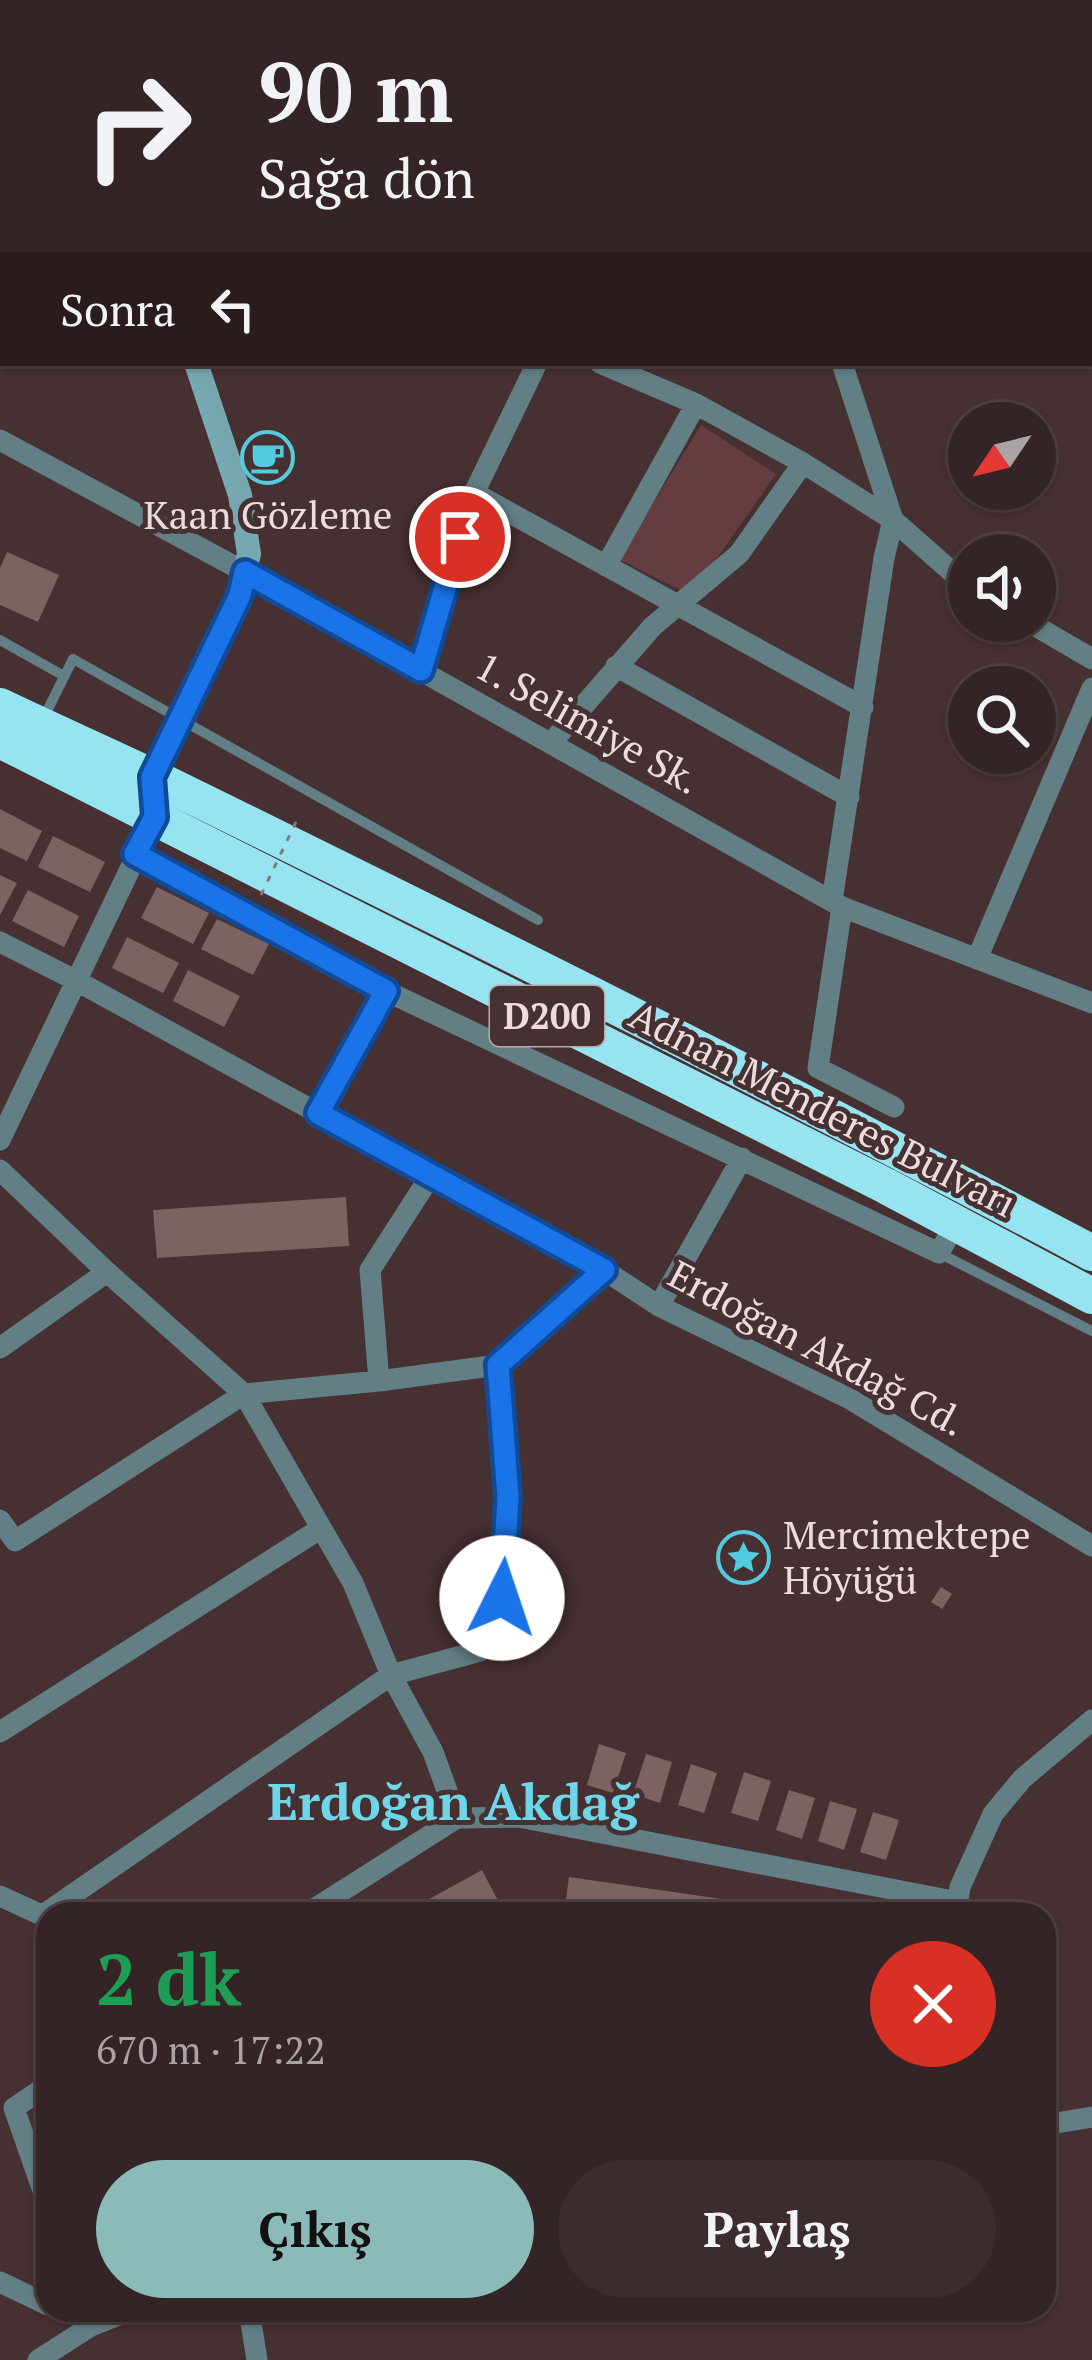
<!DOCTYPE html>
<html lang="tr">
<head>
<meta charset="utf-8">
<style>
  :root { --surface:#352425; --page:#3d2c2d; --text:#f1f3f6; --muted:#aaa4a7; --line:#4f4142; --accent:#8bbbb9 }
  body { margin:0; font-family:"PT Serif",serif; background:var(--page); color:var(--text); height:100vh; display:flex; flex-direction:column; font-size:45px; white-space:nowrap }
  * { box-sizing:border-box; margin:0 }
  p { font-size:39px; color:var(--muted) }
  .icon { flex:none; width:66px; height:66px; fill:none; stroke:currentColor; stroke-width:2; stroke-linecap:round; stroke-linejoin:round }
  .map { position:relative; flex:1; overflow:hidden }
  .panel { position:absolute; left:36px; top:1902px; width:1020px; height:420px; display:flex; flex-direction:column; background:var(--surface); border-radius:36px; box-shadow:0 3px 9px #0004,0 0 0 3px var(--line) }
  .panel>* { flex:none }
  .banner { position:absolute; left:0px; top:0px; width:1092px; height:366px; box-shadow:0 3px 9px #0004,0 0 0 3px var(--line); background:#352425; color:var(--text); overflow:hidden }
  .needle { width:78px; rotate:235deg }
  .fabs { position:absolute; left:948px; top:402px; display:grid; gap:24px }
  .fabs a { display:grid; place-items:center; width:108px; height:108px; border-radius:50%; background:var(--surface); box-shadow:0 3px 9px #0004,0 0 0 3px var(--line); font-size:60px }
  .pin { position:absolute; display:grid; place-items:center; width:102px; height:102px; color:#fff; margin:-51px; border:6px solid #fff; border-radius:50%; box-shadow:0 3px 12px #0007 }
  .me { position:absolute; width:132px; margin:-66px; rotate:4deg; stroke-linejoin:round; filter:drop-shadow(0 0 9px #0008) }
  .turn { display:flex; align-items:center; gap:42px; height:252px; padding:0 60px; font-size:54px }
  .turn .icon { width:156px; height:156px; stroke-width:2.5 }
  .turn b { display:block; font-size:84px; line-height:102px }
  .then { display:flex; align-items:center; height:114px; padding:0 60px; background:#0003; gap:24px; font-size:45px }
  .round { display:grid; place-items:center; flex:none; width:126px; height:126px; border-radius:63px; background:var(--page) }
  .summary { display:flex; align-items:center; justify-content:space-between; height:204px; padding:0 60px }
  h1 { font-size:72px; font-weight:800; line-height:90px; color:#1e9e55 }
  .primary-button { display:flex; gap:24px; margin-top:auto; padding:24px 60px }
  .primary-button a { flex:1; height:138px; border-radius:72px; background:var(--accent); color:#111; font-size:48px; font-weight:800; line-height:138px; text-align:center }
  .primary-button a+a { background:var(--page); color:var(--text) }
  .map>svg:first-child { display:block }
  .green { fill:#653c3f }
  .building { fill:#7c6263 }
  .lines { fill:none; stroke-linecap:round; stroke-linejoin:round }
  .lane { stroke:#627f85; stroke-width:10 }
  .street { stroke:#627f85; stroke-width:21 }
  .secondary { stroke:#77a8b1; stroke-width:24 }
  .highway { stroke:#96e3f2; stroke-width:36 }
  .path-bridge { stroke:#8a7677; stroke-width:3; stroke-dasharray:6 9; stroke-linecap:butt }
  .route-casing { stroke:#114b97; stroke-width:30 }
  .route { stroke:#1a73e8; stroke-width:21 }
  .labels { text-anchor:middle; stroke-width:10; stroke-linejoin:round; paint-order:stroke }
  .shield { fill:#473031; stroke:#baa9a9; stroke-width:3 }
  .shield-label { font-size:36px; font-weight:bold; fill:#ecdddd }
  .poi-label { font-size:39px; fill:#ecdddd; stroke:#473031 }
  .street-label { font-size:39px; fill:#ecdddd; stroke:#473031 }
  .district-label { font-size:51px; font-weight:bold; fill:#6ed6e9; stroke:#473031 }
</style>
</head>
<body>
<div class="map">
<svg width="1092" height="2360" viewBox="0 0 1092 2360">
  <rect width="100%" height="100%" fill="#473031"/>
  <path class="green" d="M701 425 776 474 718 557 682 591 619 559Z"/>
  <path class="building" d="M7 552 59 575 38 622 0 605V568Z
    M0 809 42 831 27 861 0 848Z
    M53 836 105 862 90 892 38 867Z
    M0 875 17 883 0 915Z
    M157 887 209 913 193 944 141 918Z
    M28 890 79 916 64 947 12 921Z
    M217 919 269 944 253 975 201 949Z
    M127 937 179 963 163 993 112 968Z
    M188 970 240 996 224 1027 173 1001Z
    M346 1197 349 1246 157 1258 153 1210Z
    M941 1587 952 1594 942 1609 931 1602Z
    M599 1744 626 1753 613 1793 587 1785Z
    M646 1754 672 1762 660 1803 633 1794Z
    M691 1764 717 1773 704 1813 678 1805Z
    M744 1772 771 1781 758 1821 731 1813Z
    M789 1790 815 1798 802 1839 776 1830Z
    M830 1801 857 1809 844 1850 818 1841Z
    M873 1812 899 1820 886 1860 860 1852Z
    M482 1870 505 1914H402Z
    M569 1877 757 1904 756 1914H564Z"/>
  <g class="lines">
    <path class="lane" d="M1089 143 1092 149
      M1089 216 1092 215
      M1089 324 1092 326
      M0 640 64 676
      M42 721 73 659 538 920
      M939 1253 1092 1331"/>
    <path class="street" d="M714 0 715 3
      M1032 3 1036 0
      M0 266 3 268
      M600 363 696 404 803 463 893 520
      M842 363 893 520 969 587
      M0 440 245 572 842 907 1092 1003
      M474 493 863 707
      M606 566 696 404
      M1027 621 1092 659
      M616 666 849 797
      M421 670 474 493 537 363
      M551 743 653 626 739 554 803 463
      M135 854 386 991
      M832 901 884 558 893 520
      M842 907 818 1068 894 1107
      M0 942 75 980 604 1270 659 1306 850 1399 1092 1546
      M977 959 1092 688
      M318 1113 386 991 939 1253 956 1223
      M0 1140 155 817V810
      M0 1170 107 1272 244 1394 379 1381 498 1365 604 1270
      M659 1306 742 1158
      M0 1348 107 1272
      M379 1381 370 1270 431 1175
      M0 1520 15 1541 244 1394 353 1583 391 1675 433 1752 457 1818
      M0 1732 320 1529
      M0 1896 48 1918
      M306 1914 457 1818 519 1817 958 1902
      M956 1914 960 1887 993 1814 1022 1779 1092 1720
      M43 1915 391 1675 480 1651 496 1629 502 1598 508 1497 498 1365
      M48 2085 14 2108 48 2205
      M1044 2125 1092 2117
      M0 2282 48 2305
      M85 2310 91 2326 131 2310
      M249 2310 257 2360
      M38 2360 91 2326"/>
    <path class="secondary" d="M116 3V0
      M0 91 3 92
      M152 777 240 595 249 554 240 495 196 363"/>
    <path class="highway" d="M0 706C52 731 105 754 157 779 471 933 784 1089 1092 1253
      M0 740 886 1186 1092 1296"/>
    <path class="path-bridge" d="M261 895 296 822"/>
  </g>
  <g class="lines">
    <defs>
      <path id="route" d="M460 537 421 670 245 572 240 595 152 777 155 817 135 854 386 991 318 1113 604 1270 498 1365 508 1497 502 1598"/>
    </defs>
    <use href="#route" class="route-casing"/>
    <use href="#route" class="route"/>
  </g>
  <defs>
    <symbol id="cafe-ring" viewBox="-11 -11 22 22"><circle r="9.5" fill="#473031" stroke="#54cade" stroke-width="1.5"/><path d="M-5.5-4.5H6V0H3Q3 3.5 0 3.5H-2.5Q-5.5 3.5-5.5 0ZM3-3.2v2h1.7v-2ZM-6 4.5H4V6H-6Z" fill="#54cade"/></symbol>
    <symbol id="sight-ring" viewBox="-11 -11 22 22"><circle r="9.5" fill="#473031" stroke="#54cade" stroke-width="1.5"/><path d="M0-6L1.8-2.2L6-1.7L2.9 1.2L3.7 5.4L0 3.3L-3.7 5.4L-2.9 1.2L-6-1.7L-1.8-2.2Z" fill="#54cade"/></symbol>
  </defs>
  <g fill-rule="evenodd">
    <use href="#cafe-ring" x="238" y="428" width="59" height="59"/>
    <use href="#sight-ring" x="714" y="1528" width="59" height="59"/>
  </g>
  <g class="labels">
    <rect class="shield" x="490" y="986" width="114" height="60" rx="9"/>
    <g class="shield-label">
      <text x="547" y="1029">D200</text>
    </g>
    <g class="poi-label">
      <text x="268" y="529">Kaan Gözleme</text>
      <text x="783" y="1549" text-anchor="start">Mercimektepe<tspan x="783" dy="45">Höyüğü</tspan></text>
    </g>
    <g class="street-label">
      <text transform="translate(588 723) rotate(29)" y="14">1. Selimiye Sk.</text>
      <text transform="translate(823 1109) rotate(27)" y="14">Adnan Menderes Bulvarı</text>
      <text transform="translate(817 1348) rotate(28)" y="14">Erdoğan Akdağ Cd.</text>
    </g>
    <g class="district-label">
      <text x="453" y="1820">Erdoğan Akdağ</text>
    </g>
  </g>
</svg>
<div class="fabs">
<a><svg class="needle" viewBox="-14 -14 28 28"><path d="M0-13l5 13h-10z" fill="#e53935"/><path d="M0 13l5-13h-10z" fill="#aaa4a7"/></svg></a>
<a><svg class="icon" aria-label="sound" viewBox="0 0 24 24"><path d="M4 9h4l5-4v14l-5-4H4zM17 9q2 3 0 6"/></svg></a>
<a><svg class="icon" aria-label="search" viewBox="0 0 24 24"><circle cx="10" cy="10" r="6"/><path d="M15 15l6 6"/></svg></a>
</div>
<div class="pin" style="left:460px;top:537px;background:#d93025"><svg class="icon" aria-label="arrive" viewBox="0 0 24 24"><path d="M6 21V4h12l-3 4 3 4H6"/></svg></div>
<svg class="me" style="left:502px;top:1598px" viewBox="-20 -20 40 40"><circle r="19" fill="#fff"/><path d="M0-13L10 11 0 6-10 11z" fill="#1a73e8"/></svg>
<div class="banner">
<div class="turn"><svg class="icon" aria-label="right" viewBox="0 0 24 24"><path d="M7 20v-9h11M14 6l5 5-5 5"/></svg><div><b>90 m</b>Sağa dön</div></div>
<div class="then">Sonra<svg class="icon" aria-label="left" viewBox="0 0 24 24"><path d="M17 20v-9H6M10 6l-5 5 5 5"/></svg></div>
</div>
<section class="panel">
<div class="summary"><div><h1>2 dk</h1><p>670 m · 17:22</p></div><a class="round" style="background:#d93025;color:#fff"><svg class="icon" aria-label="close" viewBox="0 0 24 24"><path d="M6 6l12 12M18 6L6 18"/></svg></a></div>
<div class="primary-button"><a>Çıkış</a><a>Paylaş</a></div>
</section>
</div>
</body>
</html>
